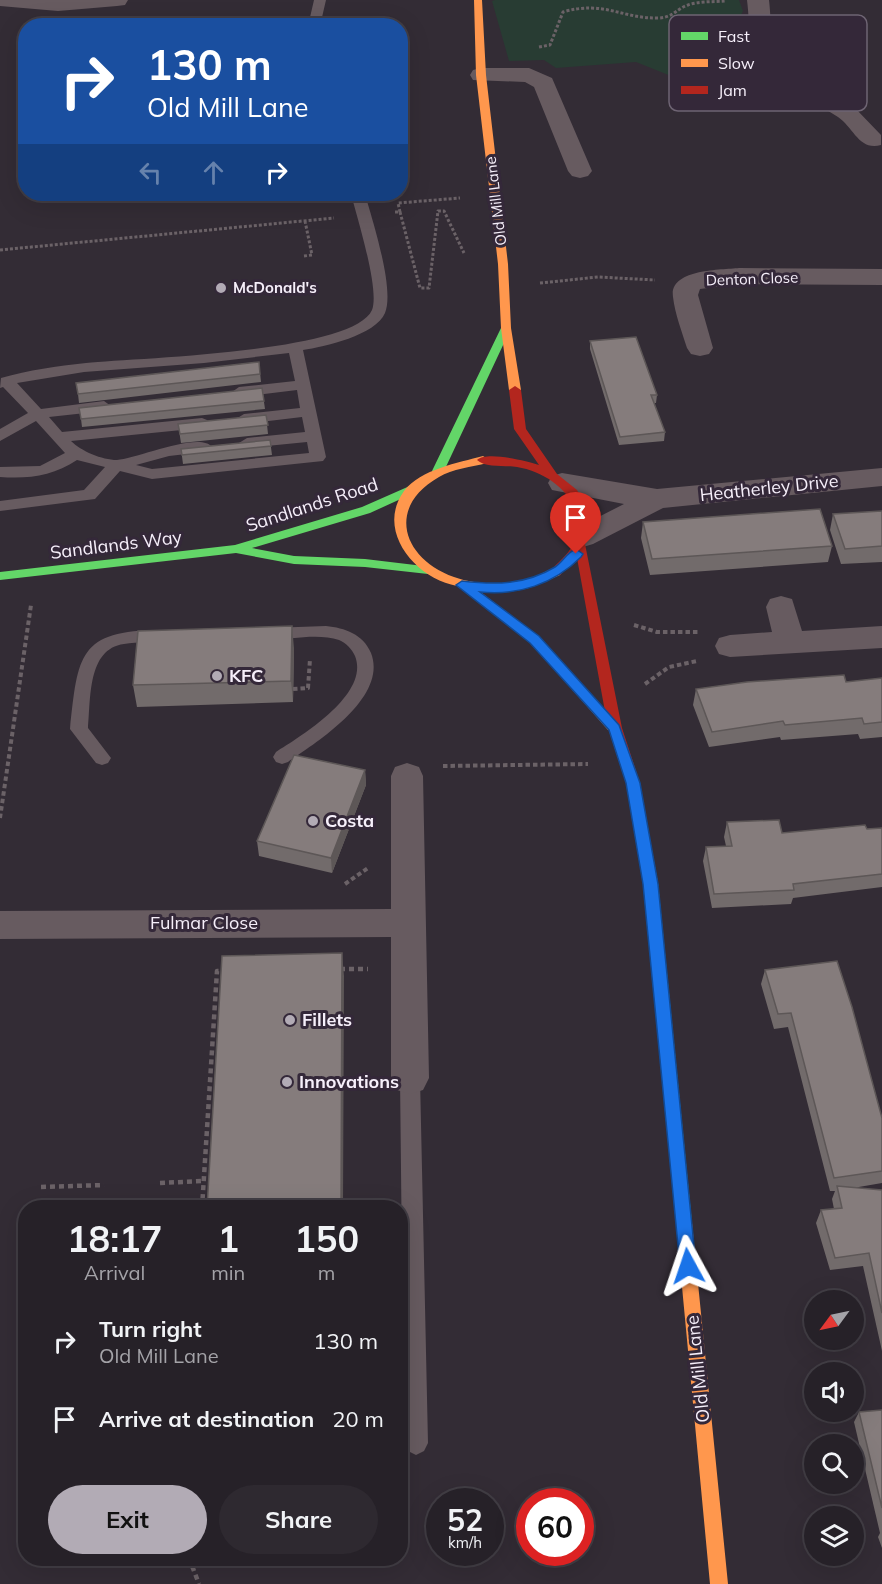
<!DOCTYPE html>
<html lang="en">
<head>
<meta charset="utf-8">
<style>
  :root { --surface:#262128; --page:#2e2930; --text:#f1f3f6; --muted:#a4a3a8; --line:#423e45; --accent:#b2abb5 }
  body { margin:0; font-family:Mulish,sans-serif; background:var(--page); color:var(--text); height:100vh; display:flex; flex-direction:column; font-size:22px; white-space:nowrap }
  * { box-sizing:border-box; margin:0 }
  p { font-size:20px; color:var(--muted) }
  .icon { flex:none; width:33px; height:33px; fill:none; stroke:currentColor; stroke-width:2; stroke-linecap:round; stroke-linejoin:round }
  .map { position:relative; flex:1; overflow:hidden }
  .details { position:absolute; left:18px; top:1200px; width:390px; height:366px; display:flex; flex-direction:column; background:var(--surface); border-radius:24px; box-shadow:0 6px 24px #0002,0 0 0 2px var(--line) }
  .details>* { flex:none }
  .banner { position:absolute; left:18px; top:18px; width:390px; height:183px; border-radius:24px; box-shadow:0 6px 24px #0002,0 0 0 2px var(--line); background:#1a4fa0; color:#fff; overflow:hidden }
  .needle { width:39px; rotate:237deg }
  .tools { position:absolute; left:804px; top:1290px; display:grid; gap:12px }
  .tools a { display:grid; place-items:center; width:60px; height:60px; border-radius:50%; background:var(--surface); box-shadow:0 6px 24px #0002,0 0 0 2px var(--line); font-size:30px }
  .speed { position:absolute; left:426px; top:1488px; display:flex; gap:12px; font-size:30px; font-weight:700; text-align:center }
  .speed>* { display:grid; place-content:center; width:78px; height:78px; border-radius:50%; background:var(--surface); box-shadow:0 6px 24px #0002,0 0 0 2px var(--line); line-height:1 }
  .speed small { font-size:15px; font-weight:400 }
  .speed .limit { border:9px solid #d22; background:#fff; color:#111 }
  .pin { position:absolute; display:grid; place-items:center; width:51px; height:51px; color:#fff; margin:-62px -26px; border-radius:50% 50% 50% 0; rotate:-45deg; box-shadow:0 0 6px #0007 }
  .pin .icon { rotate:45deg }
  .me { position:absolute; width:66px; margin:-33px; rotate:355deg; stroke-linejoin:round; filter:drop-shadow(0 0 4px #0008) }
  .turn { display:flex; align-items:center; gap:21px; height:126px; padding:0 30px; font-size:27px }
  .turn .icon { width:78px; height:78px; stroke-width:2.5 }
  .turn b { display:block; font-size:42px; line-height:51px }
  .lanes { display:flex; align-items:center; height:57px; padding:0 30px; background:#0003; justify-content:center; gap:30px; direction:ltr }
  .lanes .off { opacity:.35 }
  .eta { display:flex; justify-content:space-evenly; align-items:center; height:102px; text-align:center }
  .eta b { font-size:36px; font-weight:700; line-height:42px }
  .action { display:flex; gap:12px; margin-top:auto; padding:12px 30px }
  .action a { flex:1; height:69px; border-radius:36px; background:var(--accent); color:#111; font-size:24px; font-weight:700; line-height:69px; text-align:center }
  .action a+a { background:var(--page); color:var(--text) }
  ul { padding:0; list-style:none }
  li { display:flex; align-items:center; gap:18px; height:78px; padding:0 30px }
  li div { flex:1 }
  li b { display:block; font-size:22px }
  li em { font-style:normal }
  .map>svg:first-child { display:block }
  .green { fill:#283c33 }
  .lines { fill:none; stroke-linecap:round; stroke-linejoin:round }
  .path-far2 { stroke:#6b6267; stroke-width:3; stroke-dasharray:3 2; stroke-linecap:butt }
  .path-far1 { stroke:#6b6267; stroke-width:4; stroke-dasharray:4.5 3; stroke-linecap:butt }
  .path { stroke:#6b6267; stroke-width:4.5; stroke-dasharray:5 4; stroke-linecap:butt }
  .lane { fill:#675b60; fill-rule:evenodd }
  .street { fill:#675b60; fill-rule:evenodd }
  .fast { fill:#63d668; fill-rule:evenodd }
  .slow { fill:#ff974d; fill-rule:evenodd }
  .jam { fill:#b3261e; fill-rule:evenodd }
  .wall { fill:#726b6b }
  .shaded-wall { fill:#5d5757 }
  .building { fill:#857c7c; stroke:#5d5757; stroke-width:1.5 }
  .route { fill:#1a73e8; stroke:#114b97; stroke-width:1.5 }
  .poi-dot { fill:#b2abb5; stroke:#342839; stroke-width:2 }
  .labels { text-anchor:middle; stroke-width:6; stroke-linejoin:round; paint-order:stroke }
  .far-street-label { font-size:15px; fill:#f6effa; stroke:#342839 }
  .far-poi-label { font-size:15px; font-weight:bold; fill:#f6effa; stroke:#342839; text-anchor:start }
  .street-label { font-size:18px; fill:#f6effa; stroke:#342839 }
  .poi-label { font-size:18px; font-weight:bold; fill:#f6effa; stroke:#342839; text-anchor:start }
  .key { fill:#342839; stroke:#6e6473; stroke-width:1.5 }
  .key-label { font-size:16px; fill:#f6effa }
</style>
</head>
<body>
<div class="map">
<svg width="882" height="1584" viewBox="0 0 882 1584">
  <rect width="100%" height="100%" fill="#332c35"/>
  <path class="green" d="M495 0H739L743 11 720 59 688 51 676 78 636 62 556 68 544 60 509 61 492 1Z"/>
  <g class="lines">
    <path class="path-far2" d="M539 47 550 45 563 12C604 0 622 19 659 18 674 17 676 9 688 5 699 1 714 2 725 1
      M395 212H400L398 203 460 198
      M400 212 420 288H429L438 211H444L464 253
      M0 250 334 218
      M304 256 312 255 305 221
      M540 283 598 277 655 280"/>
    <path class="path-far1" d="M634 625 657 632H698
      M645 684 669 667 697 661
      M293 689 308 688 310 659
      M443 766 588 764
      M0 818 31 605
      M345 884 368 868"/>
    <path class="path" d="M340 969H368
      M160 1183 203 1181
      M41 1187 104 1185
      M202 1208 217 971H224
      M189 1558 199 1584"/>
    <path class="lane" d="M314 0H326L320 26H308Z
      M351 194H365C372 219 395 289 385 313 376 335 324 347 303 350L326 457 323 461 152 479 120 471 95 499 0 511V501L84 490 105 467 77 460C53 476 29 479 0 477V467L40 466 65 453 36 421 0 441V429L28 413 3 387 0 388 1 378C29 370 57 366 86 363 134 358 353 353 372 310 380 290 357 217 351 194ZM289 353 295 381 239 387 232 392 239 397 297 390 300 408 244 414 236 419 244 424 302 417 305 432 247 438 239 443 247 448 307 442 309 453 152 469 136 465 169 456 204 452 212 447C200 431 136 459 117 460 102 460 81 451 71 441L202 428 210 423 207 420 202 418 62 432 49 417 104 411 111 406 104 401 41 409 17 383 84 372 204 363Z
      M326 626C345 628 363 634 371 653 388 697 319 741 288 762L282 764 276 762 273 757 276 752C303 735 370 694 355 656 352 649 346 643 339 640 319 633 291 639 270 640L264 638 262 634 264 630 270 628Z
      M161 630 167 632 169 636 167 640C153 644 138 641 124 644 87 649 91 699 88 728L111 758 108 763 102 765 96 763 70 729C78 656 78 630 161 630Z
      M410 1069 417 1072 420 1078 428 1443 424 1451 416 1455 408 1451 404 1443 400 1078 403 1072Z"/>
    <path class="street" d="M0 0H128L125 5 117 6 58 11 0 6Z
      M747 0H769C773 36 769 40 748 69L796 80 855 108 881 135V145C859 151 854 128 838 117 792 87 736 81 684 68L681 63 684 58 692 56 728 65C748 37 751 34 747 0Z
      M481 68H529L552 78 592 171 588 176 580 178 572 176 568 171 534 87 525 82 473 80 470 75 473 70Z
      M739 268 882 269V285L739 284 700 289 698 295 713 348 709 354 700 356 691 354 687 348C682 332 675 314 673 297 669 269 720 270 739 268Z
      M882 468V486L663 508 593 544 583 547 573 544 568 537 573 530 624 504 552 490 548 483 552 476 562 473 657 489Z
      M781 596 792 599 802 631 882 626V648L730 657 719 654 715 646 719 638 730 635 772 632 766 607 770 599Z
      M407 763 419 767 423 776 429 1078 423 1090 410 1094 397 1090 391 1078V937L0 939V911L391 909V776L395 767Z"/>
    <path class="fast" d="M506 325 511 328 444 471 442 474H434L432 471 501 328Z
      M412 485 416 486 418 489 416 492 370 513 252 548 294 556 365 559 432 567 434 570 428 574 365 567 294 564 236 553 0 580V572L235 545 362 507Z
      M640 818 645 819 647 823 658 883 692 1223 690 1228 684 1230 678 1228 676 1223 644 883 633 823 635 819Z"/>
    <path class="slow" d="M474 0H482L486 75 508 264 511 328 521 390 515 394 509 390 501 328 498 264 476 75Z
      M483 456 489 460 487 463C472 467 452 469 439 477 386 507 402 558 454 577 476 585 508 586 531 579 540 576 550 566 560 569L562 572 560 575C535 587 506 596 478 590L539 637 618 724 620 727 618 730H608L531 643 457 586C416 579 375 531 404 491 421 469 458 463 483 456Z
      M684 1216 690 1218 692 1223 728 1584H710L676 1223 678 1218Z"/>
    <path class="jam" d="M515 386 521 390 526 429 557 474 577 490 586 506 590 519 589 533 585 544 622 728 640 783 647 823 645 827H635L633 823 626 783 608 728 577 558 560 575H552L550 572C557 562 568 556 573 544 590 504 553 473 517 467 506 465 485 468 477 460 487 451 526 461 539 465L514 429 509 390Z"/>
  </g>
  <path class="wall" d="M590 341 657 395 656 403H654L665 432 664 441 619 445 590 349Z
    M259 362 261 382 79 403 78 394Z
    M262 388 265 409 82 427 81 419Z
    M266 415 268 434 181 443 178 424Z
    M270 440 272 455 183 464 181 449Z
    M882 511V562L841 564 830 530 833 514Z
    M643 522 832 546 828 562 650 575 641 538Z
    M294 648 293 702 137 707 133 685Z
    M882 678V737L860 739 858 734 781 740 780 737 709 747 693 705 696 689 846 682Z
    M365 770 366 785 332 873 259 856 257 841Z
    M727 822 782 833 882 828V887L793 898 791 904 712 908 703 861 706 847 726 846 724 837Z
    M765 970 882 1118V1183L853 1188 882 1190V1351L863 1266 830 1270 816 1223 821 1210 834 1209 832 1199 835 1191H830L788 1027 774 1029 761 984Z
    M882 1410V1548L878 1537 880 1533 854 1422 859 1412Z"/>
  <path class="shaded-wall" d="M292 626 294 648 293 702 291 681Z
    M365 770 366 785 332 873 331 858Z
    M342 953 344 976 343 1208H341Z"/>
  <path class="building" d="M636 337 657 395H651L665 432 620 437 590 341Z
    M259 362 260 374 78 394 76 383Z
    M262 388 264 401 81 419 79 408Z
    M266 415 268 425 180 434 178 424Z
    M270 440 271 446 182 455 181 449Z
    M820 509 832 546 652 559 643 522Z
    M882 511V546L845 549 833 514Z
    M292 626 291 681 133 685 138 631Z
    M844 675 846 682 882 678V722L864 724 862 718 785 725 783 721 712 732 696 689 747 682Z
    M294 755 365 770 331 858 257 841Z
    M779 820 782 833 865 825 867 829 882 828V874L793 884 794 890 714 894 706 847 732 846 727 822Z
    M342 953 341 1208H207L222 956Z
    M837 961 852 1007 882 1118V1171L834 1178 791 1013 778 1014 765 970Z
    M837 1186 882 1190V1313L869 1253 835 1258 821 1210 842 1208Z
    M882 1410V1508L859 1412Z"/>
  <path class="route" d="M576 549 583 554 581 557C554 584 518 596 480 592L539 636 619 725 640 783 658 884 696 1266 694 1271 688 1273 682 1271 680 1266 643 884 626 783 609 730 530 643 456 585 462 581C495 585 525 585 555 567 563 562 567 552 576 549Z"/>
  <g class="poi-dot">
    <circle cx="221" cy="288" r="6"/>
    <circle cx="217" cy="676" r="6"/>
    <circle cx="313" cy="821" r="6"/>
    <circle cx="290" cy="1020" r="6"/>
    <circle cx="287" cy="1082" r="6"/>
  </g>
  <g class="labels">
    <g class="far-street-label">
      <text transform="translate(496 201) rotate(-97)" y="5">Old Mill Lane</text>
      <text transform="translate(752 279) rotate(-2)" y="5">Denton Close</text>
    </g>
    <g class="far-poi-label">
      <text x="233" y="293">McDonald's</text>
    </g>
    <g class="street-label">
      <text transform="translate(769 488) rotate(-6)" y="6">Heatherley Drive</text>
      <text transform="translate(312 505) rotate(-18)" y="6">Sandlands Road</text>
      <text transform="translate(116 545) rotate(-7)" y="6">Sandlands Way</text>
      <text x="204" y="929">Fulmar Close</text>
      <text transform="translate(698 1369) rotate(-96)" y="6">Old Mill Lane</text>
    </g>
    <g class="poi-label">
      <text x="229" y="682">KFC</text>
      <text x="325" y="827">Costa</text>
      <text x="302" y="1026">Fillets</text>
      <text x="299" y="1088">Innovations</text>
    </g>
  </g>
  <rect x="669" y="15" width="198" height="96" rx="9" class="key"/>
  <rect x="681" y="32" width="27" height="8" fill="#63d668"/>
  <rect x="681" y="59" width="27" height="8" fill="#ff974d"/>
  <rect x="681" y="86" width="27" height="8" fill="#b3261e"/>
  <g class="key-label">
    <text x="718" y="42">Fast</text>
    <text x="718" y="69">Slow</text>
    <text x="718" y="96">Jam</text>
  </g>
</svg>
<div class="tools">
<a><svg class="needle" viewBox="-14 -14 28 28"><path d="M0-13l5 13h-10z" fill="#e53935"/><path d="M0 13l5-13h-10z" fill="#a4a3a8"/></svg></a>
<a><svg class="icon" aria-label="sound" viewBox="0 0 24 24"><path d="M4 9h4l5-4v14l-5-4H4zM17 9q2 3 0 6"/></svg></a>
<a><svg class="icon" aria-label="search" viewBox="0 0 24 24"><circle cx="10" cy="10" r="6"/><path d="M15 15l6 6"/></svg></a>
<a><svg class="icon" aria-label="layers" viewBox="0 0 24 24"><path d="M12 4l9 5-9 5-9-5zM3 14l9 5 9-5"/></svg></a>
</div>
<div class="speed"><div>52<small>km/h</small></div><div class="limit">60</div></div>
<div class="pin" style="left:576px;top:554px;background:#d93025"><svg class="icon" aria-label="arrive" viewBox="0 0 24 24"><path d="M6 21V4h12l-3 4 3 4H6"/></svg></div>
<svg class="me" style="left:688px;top:1266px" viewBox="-20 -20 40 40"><path d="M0-17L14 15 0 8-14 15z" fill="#1a73e8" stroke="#fff" stroke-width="4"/></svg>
<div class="banner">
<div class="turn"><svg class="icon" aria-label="right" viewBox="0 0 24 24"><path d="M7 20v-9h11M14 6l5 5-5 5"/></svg><div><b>130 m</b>Old Mill Lane</div></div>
<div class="lanes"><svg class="icon off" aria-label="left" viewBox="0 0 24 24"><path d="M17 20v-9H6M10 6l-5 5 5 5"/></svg><svg class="icon off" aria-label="ahead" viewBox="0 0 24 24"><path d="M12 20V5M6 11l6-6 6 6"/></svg><svg class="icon" aria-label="right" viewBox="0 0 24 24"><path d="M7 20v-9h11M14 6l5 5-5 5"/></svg></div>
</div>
<section class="details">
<div class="eta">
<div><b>18:17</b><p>Arrival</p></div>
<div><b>1</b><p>min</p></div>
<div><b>150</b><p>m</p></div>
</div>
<ul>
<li><svg class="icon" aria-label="right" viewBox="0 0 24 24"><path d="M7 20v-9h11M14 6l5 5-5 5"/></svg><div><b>Turn right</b><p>Old Mill Lane</p></div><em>130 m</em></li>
<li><svg class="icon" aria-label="arrive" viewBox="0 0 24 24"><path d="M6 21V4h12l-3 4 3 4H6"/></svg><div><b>Arrive at destination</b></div><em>20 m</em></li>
</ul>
<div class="action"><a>Exit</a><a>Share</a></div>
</section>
</div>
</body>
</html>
